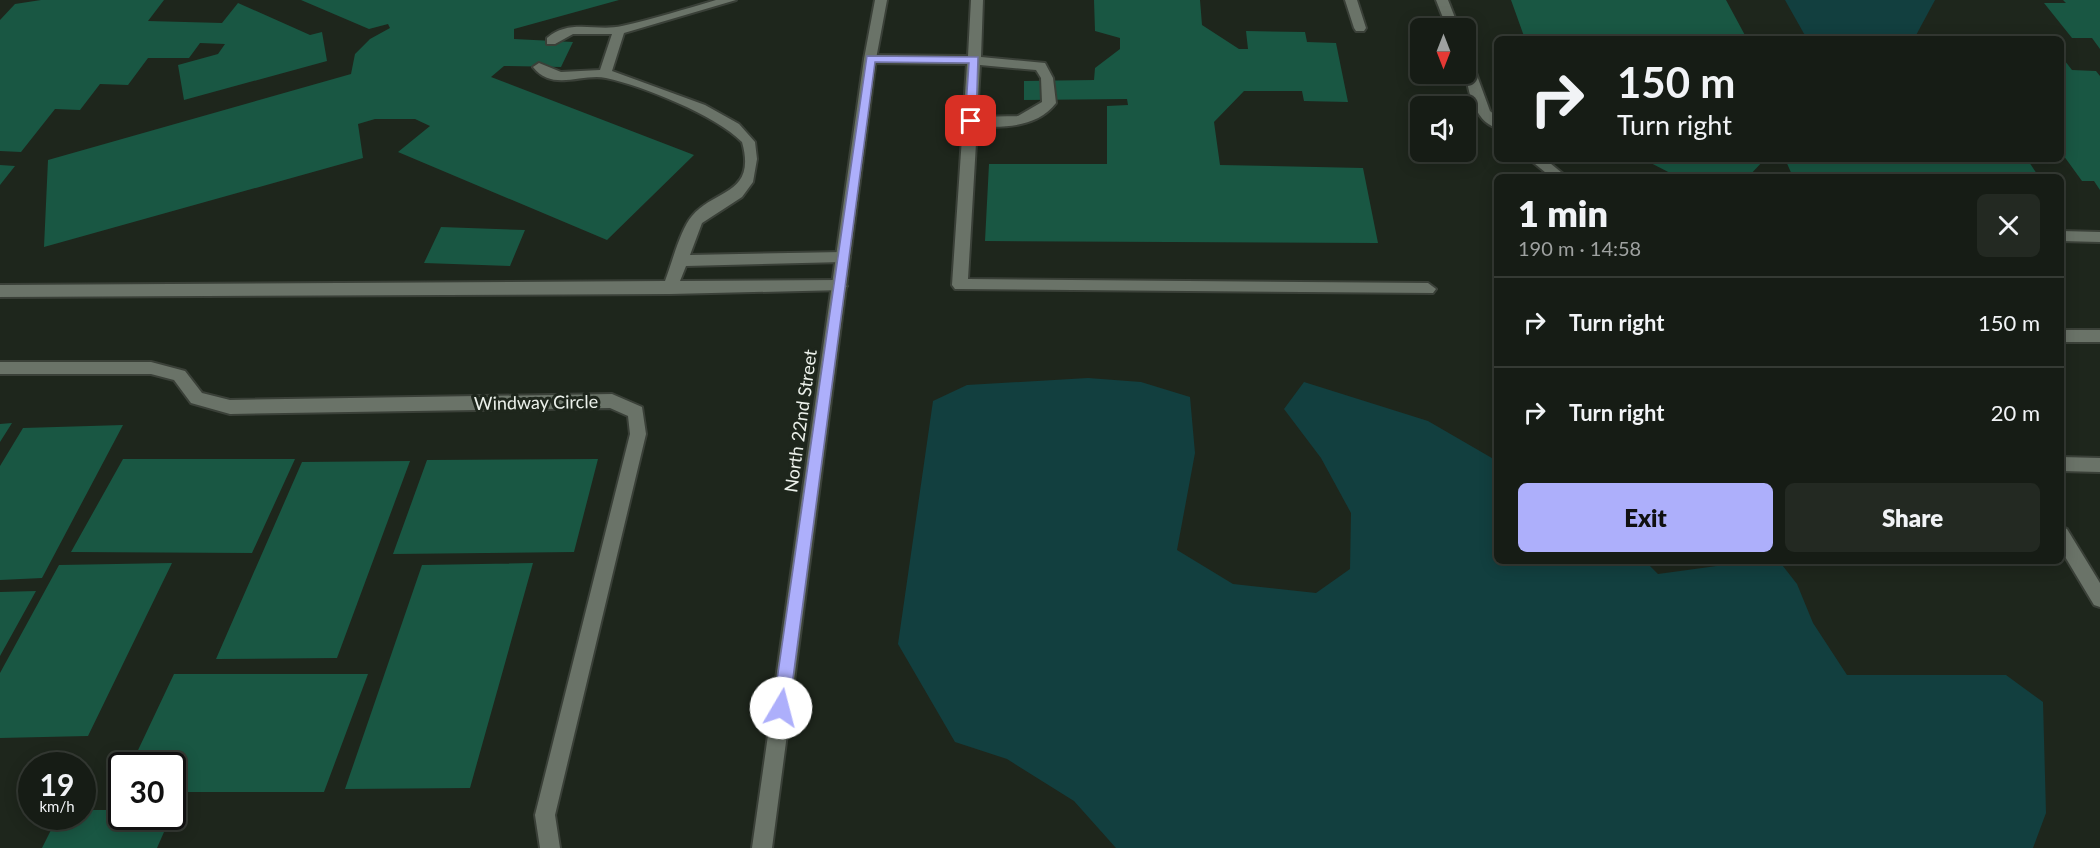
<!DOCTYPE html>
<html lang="en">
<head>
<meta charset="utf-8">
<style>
  :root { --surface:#161c15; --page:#232922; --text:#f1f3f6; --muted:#9ea1a0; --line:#353a34; --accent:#adaffb }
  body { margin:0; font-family:Lato,sans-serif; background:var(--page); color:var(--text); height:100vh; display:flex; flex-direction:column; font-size:22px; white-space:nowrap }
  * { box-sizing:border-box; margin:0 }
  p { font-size:20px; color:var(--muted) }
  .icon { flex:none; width:33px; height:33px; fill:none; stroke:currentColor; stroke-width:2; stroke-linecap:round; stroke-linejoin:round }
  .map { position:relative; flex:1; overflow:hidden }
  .drawer { position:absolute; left:1494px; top:174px; width:570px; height:390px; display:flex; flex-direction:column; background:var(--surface); border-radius:9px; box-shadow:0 3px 15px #0003,0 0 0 2px var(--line) }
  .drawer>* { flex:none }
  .top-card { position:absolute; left:1494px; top:36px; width:570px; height:126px; border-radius:9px; box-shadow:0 3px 15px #0003,0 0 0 2px var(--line); background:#161c15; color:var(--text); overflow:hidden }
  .needle { width:39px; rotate:180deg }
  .controls { position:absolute; left:1410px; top:18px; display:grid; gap:12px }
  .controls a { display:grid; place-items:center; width:66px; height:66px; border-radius:9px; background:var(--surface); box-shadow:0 3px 15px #0003,0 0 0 2px var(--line); font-size:30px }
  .speed { position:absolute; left:18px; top:752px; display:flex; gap:12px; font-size:30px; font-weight:700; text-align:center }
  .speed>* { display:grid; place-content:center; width:78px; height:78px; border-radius:50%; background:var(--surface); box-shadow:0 3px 15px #0003,0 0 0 2px var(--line); line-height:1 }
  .speed small { font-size:15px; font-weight:400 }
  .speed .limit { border:3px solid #111; border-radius:9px; background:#fff; color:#111 }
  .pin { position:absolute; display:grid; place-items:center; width:51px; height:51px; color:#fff; margin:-26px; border-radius:12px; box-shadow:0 3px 9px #0006 }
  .me { position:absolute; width:66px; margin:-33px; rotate:8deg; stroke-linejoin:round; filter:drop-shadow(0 0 4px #0008) }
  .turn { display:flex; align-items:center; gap:21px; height:126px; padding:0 24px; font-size:27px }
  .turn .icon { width:78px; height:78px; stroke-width:2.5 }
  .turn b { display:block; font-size:42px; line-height:51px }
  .round { display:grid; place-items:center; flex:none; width:63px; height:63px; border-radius:9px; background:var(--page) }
  .head { display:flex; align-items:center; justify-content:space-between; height:102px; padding:0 24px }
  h1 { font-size:36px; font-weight:800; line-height:45px }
  .button { display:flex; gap:12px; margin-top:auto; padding:12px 24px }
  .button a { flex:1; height:69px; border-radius:9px; background:var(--accent); color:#111; font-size:24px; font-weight:800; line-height:69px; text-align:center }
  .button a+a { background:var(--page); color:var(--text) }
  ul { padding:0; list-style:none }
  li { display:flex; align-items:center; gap:18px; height:90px; padding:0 24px; border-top:2px solid var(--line) }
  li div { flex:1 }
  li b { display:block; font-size:22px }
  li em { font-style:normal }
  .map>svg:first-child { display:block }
  .water { fill:#123f3f }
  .building { fill:#195743 }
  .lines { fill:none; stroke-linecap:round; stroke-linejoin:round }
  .service-casing { stroke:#3a4038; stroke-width:4 }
  .minor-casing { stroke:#3a4038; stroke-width:4 }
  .service { fill:#6a7368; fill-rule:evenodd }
  .minor { fill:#6a7368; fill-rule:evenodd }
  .route { fill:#adaffb; stroke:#7072a3; stroke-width:1.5 }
  .labels { text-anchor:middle; stroke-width:6; stroke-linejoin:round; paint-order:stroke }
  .street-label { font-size:18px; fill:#ebf0ea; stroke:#1e261c }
</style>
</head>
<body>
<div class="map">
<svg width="2100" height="848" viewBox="0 0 2100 848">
  <rect width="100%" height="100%" fill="#1e261c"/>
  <path class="water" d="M1785 0H1935L1914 39H1807Z
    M1088 378 1141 382 1190 397 1195 453 1177 550 1233 584 1316 593 1350 569 1351 513 1321 458 1284 409 1304 382 1428 421 1497 461V561H1645L1658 574 1724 565 1726 561H1779L1797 584 1813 623 1847 675H2006L2043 702 2046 813 2033 848H1116L1074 801 1007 759 955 742 898 644 933 401 967 385Z"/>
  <path class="building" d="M41 0H164L148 21 222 23 238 3 310 35 322 32 327 61 184 100 178 65 218 54 225 44 200 43 189 58H148L128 85 100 84 80 110 55 109 21 152 0 151V20L15 4Z
    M301 0H619L514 29V39L573 42 561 67 504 66 491 77 694 155 607 240 398 152 430 126 415 119H375L358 124 363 158 44 247 48 160 351 74 355 54 370 39 390 28 388 24 369 29Z
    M1094 0H1200L1202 25 1239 49H1248L1246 31 1305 32 1307 42 1336 43 1348 102 1304 101 1302 91H1244L1214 122 1220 165 1363 168 1378 243 985 241 989 164H1107V106L1128 105 1127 99 1024 100V81L1094 80 1095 68 1120 49V38L1095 31Z
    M1511 0H1726L1747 39H1525Z
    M2063 0H2100V49L2092 38H2072L2044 3H2066Z
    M2061 56 2072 70 2096 71 2100 76V190L2094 181H2082L2061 152Z
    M1643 159H1765L1748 177H1678Z
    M1785 159H2027L2039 177H1793Z
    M0 165 15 166 0 185Z
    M441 227 525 230 510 266 424 263Z
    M12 423 0 442V424Z
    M123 425 42 578 0 580V466L23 428Z
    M123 459H295L252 553 71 552Z
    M598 459 574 552 393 554 427 460Z
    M410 461 337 658 216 659 302 462Z
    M172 563 88 736 0 738V673L59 565Z
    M533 563 470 788 345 789 422 565Z
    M36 591 0 656V592Z
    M174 674H368L324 792H172V765H131Z
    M82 810H122V816H171L157 848H42L58 816H82Z"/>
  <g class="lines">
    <defs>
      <path id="service" d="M716 0H736L624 33 612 71 705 105 739 124 755 142 757 159 753 182 742 197 702 223 690 255 843 252 850 257 843 262 686 266 680 281 839 280 847 286 844 290 670 294 0 297V285L665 281C672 263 680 230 692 216 714 189 757 195 742 142 715 115 643 86 606 78 582 73 552 92 533 67L539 63 561 72 600 70 612 34H573L555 44H547V38C570 18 596 32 622 26 654 19 685 9 716 0Z
        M971 0H983L981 57 1045 63 1053 78 1056 103C1038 127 1004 128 977 126L968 279 1428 283 1436 289 1433 293 955 289 952 285 967 64 870 63 864 59 870 55 968 56ZM980 65 1036 70 1041 78 1042 102 1018 116 977 117Z
        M1345 0H1357L1366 28 1364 31H1356L1354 28Z
        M2061 457 2100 458V472L2061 471Z"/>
      <path id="minor" d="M875 0H887L876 59 772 848H752L864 59Z
        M1436 0H1448L1459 28H1447Z
        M1466 58 1472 62 1490 111 1497 117V128C1471 121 1464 77 1466 58Z
        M1529 159H1545L1567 177H1551Z
        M2061 231 2100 232V242L2061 241Z
        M2061 330H2100V342H2061Z
        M0 362H151L185 371 202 393 230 400 612 394 642 407 646 434 555 815 560 848H540L535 815 630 434 628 416 610 408 230 414 191 403 174 380 151 374H0Z
        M2061 526 2067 529 2100 583V607L2094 605 2061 550Z"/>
    </defs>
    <use href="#service" class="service-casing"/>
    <use href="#minor" class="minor-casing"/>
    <use href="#service" class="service"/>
    <use href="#minor" class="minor"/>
  </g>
  <path class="route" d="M867 56 978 57 976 121 971 125 965 121 969 63 875 62 789 708 787 713 781 715 776 713 773 708Z"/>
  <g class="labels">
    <g class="street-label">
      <text transform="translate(536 403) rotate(-1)" y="6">Windway Circle</text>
      <text transform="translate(801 421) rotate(-82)" y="6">North 22nd Street</text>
    </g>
  </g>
</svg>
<div class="controls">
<a><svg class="needle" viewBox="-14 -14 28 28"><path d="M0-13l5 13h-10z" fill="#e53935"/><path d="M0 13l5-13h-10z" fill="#9ea1a0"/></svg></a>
<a><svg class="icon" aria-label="sound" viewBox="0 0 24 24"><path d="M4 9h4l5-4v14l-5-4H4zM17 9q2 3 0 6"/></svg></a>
</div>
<div class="speed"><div>19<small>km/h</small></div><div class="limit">30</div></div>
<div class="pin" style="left:971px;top:121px;background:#d93025"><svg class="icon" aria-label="arrive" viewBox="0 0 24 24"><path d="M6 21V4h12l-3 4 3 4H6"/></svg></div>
<svg class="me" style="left:781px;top:708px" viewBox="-20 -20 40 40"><circle r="19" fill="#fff"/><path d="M0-13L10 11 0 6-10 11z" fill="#adaffb"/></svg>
<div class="top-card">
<div class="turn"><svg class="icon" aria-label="right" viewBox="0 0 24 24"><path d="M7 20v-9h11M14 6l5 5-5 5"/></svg><div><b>150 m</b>Turn right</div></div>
</div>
<section class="drawer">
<div class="head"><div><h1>1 min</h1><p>190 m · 14:58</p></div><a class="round"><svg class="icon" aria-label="close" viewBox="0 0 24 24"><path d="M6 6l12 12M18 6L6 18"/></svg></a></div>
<ul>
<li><svg class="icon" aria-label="right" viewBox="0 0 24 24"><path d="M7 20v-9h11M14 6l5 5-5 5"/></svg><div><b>Turn right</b></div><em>150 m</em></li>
<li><svg class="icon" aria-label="right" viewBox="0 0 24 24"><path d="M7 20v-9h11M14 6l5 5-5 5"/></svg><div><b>Turn right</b></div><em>20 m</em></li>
</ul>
<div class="button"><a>Exit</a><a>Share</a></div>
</section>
</div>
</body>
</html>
